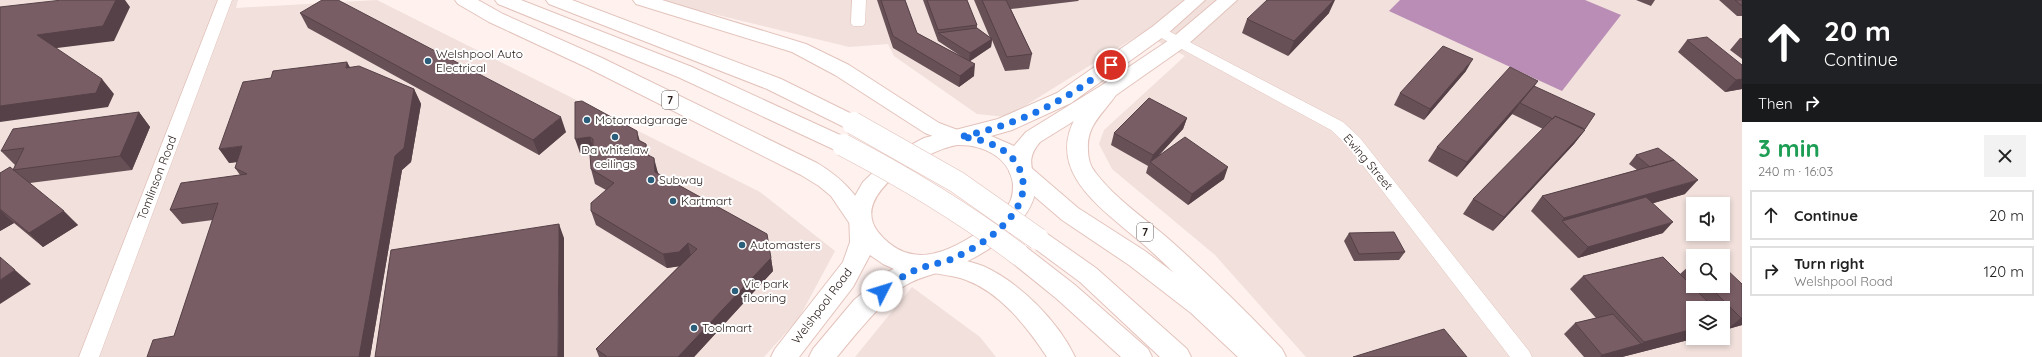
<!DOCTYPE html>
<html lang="en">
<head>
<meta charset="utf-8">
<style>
  :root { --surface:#fff; --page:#f2f2f2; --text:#222; --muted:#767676; --line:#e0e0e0 }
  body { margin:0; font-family:Quicksand,sans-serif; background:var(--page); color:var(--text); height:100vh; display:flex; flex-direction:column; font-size:15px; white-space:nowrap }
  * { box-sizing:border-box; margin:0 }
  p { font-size:13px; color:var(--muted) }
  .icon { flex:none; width:22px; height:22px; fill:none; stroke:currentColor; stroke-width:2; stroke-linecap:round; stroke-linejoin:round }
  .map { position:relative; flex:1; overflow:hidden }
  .details { display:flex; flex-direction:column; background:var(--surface); width:300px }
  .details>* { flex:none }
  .banner { background:#202124; color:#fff; overflow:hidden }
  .controls { position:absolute; left:1686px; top:197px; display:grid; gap:8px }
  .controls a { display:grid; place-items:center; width:44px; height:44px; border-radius:0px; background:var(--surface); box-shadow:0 2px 6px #0003; font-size:20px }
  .pin { position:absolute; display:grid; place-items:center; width:34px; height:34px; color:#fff; margin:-17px; border:2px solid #fff; border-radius:50%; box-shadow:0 1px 4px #0007 }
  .me { position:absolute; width:44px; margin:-22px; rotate:50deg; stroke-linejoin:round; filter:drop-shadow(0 0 3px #0008) }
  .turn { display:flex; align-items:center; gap:14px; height:84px; padding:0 16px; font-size:18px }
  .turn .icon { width:52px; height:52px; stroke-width:2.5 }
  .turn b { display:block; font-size:28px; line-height:34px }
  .then { display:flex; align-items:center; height:38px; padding:0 16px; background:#0003; gap:8px; font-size:15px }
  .round { display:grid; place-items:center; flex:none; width:42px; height:42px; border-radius:0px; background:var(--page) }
  .summary { display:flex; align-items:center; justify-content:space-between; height:68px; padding:0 16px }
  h1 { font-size:24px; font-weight:700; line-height:30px; color:#1e9e55 }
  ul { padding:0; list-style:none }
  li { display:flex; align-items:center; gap:12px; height:50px; margin:0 8px 6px; padding:0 8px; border:2px solid var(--line); border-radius:0px }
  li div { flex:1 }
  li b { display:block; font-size:15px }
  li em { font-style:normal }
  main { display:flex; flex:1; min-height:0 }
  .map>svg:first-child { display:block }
  .built { fill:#f1e0dc; fill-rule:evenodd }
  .water { fill:#b98db5 }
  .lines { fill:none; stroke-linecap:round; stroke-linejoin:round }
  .minor-casing { stroke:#e3c3bc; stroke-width:1 }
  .major-casing { stroke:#e3c3bc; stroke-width:2 }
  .highway-casing { stroke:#e3c3bc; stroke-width:2 }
  .minor { fill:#fff; fill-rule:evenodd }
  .major { fill:#fff; fill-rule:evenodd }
  .highway { fill:#fff; fill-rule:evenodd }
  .highway-bridge-casing { stroke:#e3c3bc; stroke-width:23; stroke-linecap:butt }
  .highway-bridge { stroke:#fff; stroke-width:22 }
  .wall { fill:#685057 }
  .shaded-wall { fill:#554147 }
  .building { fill:#795d65; stroke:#554147 }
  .route { stroke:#1a73e8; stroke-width:7; stroke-dasharray:0 12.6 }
  .poi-dot { fill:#2a5e7a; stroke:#fff; stroke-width:1.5 }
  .labels { text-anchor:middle; stroke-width:4; stroke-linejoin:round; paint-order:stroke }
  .shield { fill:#fff; stroke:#675f5d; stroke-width:1 }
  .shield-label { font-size:11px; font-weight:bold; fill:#261a17 }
  .poi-label { font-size:12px; fill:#261a17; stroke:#fff; text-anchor:start }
  .street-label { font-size:12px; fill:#261a17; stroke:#fff }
</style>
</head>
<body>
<main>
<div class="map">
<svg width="1742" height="357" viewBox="0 0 1742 357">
  <rect width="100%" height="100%" fill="#fff1ee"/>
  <path class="built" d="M0 0H238L236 8 377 0 760 192 835 251 799 318 764 357H0Z
    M656 0H1742V357H1306L1215 255 1112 169 1099 144 1104 130 1185 56 1142 33 1007 117 977 114 894 56 888 44 849 47ZM1693 204H1723V234H1693ZM1693 256H1723V286H1693ZM1693 308H1723V338H1693Z
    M912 287 980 337 996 357H855Z"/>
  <path class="water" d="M1400 0H1585L1621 15 1562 91 1389 11Z"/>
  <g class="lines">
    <defs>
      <path id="minor" d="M218 0H232L99 357H79Z
        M852 0H866L865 23 863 26H853L851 23Z
        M1159 26 1343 122 1360 138 1529 351 1532 357H1510L1348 146 1331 130 1154 34 1152 31 1154 28Z"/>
      <path id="major" d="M1185 0H1205L1166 35 1071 103 1012 130 991 136 1014 146 1026 132 1102 85 1172 38 1217 0H1237L1186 46 1116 95 1040 142C1023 162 1036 170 1035 191 1034 205 1023 219 1013 230 995 247 973 260 949 269 935 274 919 277 906 285 901 287 897 293 892 296 871 315 855 335 837 357H809L813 349 854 300 889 271 894 269 883 264 870 255 853 287 799 357H771L775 349 843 262 850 242 849 211 851 203 863 182 884 162 896 153 924 138 998 119 1057 93 1152 27ZM957 145C982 144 1010 157 1013 184 1013 190 1013 196 1010 202 1003 214 989 225 977 233 944 255 908 269 878 232 848 194 927 150 957 145Z"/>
      <path id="highway" d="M455 0H478L503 14 602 58 817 163C842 178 858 195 871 221L868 227 860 230 852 227 831 196 819 186 801 175 588 68 489 22 458 4Z
        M495 0H521L692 67 851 140 854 145 851 150 843 153 835 150 678 77 498 4Z
        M546 0H572L781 79 860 118 863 123 860 128 853 130 846 128 767 89 549 4Z
        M633 0H662L806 44 849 65 939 123 963 132 967 137 963 142 956 145 925 133 835 75 792 52 636 4Z
        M1109 83 1116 85 1119 90C1107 111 1086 123 1088 150 1088 157 1090 166 1095 172 1116 200 1146 219 1171 241 1210 276 1247 312 1282 349L1286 357H1238L1191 313 1129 265 1062 220 1012 177 1009 171 1012 165 1020 163 1028 165 1078 208 1145 251 1174 273C1160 259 1146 246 1131 234 1094 203 1046 167 1077 115 1084 103 1096 87 1109 83Z
        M1038 230 1046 233 1096 268 1187 349 1191 357H1160L1080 282 1030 245 1026 239 1030 233Z
        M1018 245 1026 247 1075 285 1148 349 1152 357H1121L1057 299 1010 261 1006 254 1010 247Z
        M935 254C951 258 967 260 983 266 1019 282 1058 321 1075 357H1047C1027 327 1001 293 966 280 953 275 939 275 927 271L923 264 927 257Z"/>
    </defs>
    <use href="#minor" class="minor-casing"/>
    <use href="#major" class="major-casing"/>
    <use href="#highway" class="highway-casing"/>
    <use href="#minor" class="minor"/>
    <use href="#major" class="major"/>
    <use href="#highway" class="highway"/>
    <defs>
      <path id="highway-bridge" d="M853 123 957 182 1038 239
        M843 145C904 177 963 212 1018 254"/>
    </defs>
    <use href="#highway-bridge" class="highway-bridge-casing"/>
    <use href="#highway-bridge" class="highway-bridge"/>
  </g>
  <path class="wall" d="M877 0H905L917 33 962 57 938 41 923 0H967L977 25V28L990 38 974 0H1079L1078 1 1011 9 1032 54 1029 69 1005 71 992 40 991 47 969 61 974 76 959 87 893 48Z
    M1636 0H1655L1651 6Z
    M1719 0H1742V16H1737Z
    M300 13 566 132 539 155 308 28Z
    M1329 13 1288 56 1242 33 1247 19Z
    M1740 38H1742V59L1730 50Z
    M1687 40 1742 65V89L1725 92 1678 52Z
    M350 67 414 89 421 104 411 162 402 170 370 357H147L174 336 213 220 182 224 170 210 240 175 235 168 237 162 229 163Z
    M1466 71 1424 120 1394 105 1400 93Z
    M1538 81 1534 86 1585 130 1574 144 1493 231 1463 214 1473 199 1543 129 1512 114 1513 113 1457 177 1428 161 1437 147Z
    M575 102 646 144 649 155 658 173 771 258 773 271 694 357H599L596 349 679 266 667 268 596 225 591 211 606 190 595 184 591 169 594 152 580 153Z
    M139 112 150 127 132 170 30 183 78 225 43 247 14 223 0 231V173L13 170 15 165 1 151Z
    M1187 118 1183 129 1159 155 1224 179 1188 205 1146 173 1148 166 1111 145 1114 133Z
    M1636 155 1685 194 1653 203 1663 233 1578 258 1531 211 1542 196 1637 170 1629 164Z
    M1349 233 1405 252 1399 260 1354 261 1344 241Z
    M1693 265V286H1723L1742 284V325L1728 329 1723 324V308H1693V338H1696L1622 357H1584L1564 334 1575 323 1596 318 1570 289 1583 276 1680 274 1689 266Z"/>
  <path class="shaded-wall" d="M116 0H125L130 7 114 41 49 49 37 35Z
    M1334 0H1335L1329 13 1288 56 1294 41Z
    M992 39 991 47 969 62 970 53Z
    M1473 59 1466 71 1424 120 1430 109Z
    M347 62 355 76 346 68Z
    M975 64 974 76 959 87 960 76Z
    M102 79 114 94 108 107 0 122V106Z
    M1742 79V89L1725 92 1736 80Z
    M1538 81 1528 95 1520 103 1513 113 1457 177 1467 162Z
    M414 89 421 104 411 162 402 170 370 357H359L395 156Z
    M139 112 150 127 132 170 120 156Z
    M561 117 566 132 539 155 533 140Z
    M1187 118 1183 129 1152 163 1150 162 1153 155Z
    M1585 130 1574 144 1493 231 1504 217Z
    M637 131 641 145 638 140Z
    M590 137 594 151 580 153 575 139Z
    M646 144 649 159 646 154Z
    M242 146 252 160 229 163 219 149Z
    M654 158 658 173 659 186 655 172Z
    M1228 167 1224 179 1188 205 1192 194Z
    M1698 180 1685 194 1568 228 1562 221 1564 218Z
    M0 210 14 223 0 231Z
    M64 211 78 225 43 247 29 233Z
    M1673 222 1663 233 1578 258 1588 247Z
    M559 224 564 238V357H558Z
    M688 243 691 257 682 266 667 268 663 254Z
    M771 258 773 271 694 357H678Z
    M15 270 31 284 0 304V280Z
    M1741 318H1742V325L1728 329Z
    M1693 329V338H1696L1622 357H1600L1602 355 1641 344 1644 342Z"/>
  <path class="building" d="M62 0H116L103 26 37 35 102 79 96 93 0 106V7Z
    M322 0H338L561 117 533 140 300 13Z
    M881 0H905L917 33 975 64 960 76 893 36Z
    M927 0H967L977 25 938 30Z
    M982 0H1006L1032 54 1007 57Z
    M1267 0H1334L1294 41 1247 19Z
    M1735 0H1742V6Z
    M977 28 992 39 970 53 938 33Z
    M1707 37 1742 65V79L1736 80 1687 40Z
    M1443 46 1473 59 1430 109 1400 93Z
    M347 62 346 68 359 66 414 89 404 148 395 156 359 357H147L153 340 174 336 218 203 170 210 181 183 247 174 235 168 242 146 219 149 243 82 271 78 273 71Z
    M1510 67 1538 81 1467 162 1437 147Z
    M1534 86 1595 114 1585 129 1555 116 1553 119 1520 103Z
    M1149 98 1187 118 1153 155 1114 133Z
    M582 101 637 131 638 140 646 144V154L654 158 655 172 767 234 771 258 678 357H606V356L596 349 697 249 688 243 679 252 663 254 591 211V203L614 183 591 169 590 155 598 149 593 146V139L590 137 575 139V102Z
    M139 112 120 156 13 170 24 148 1 151 13 129Z
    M1555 116 1585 130 1504 217 1473 199Z
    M1185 137 1228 167 1192 194 1150 162Z
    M1658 148 1674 160 1650 167 1636 155Z
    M1674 160 1698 180 1564 218 1542 196Z
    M10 167 64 211 29 233 0 209V173Z
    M1646 197 1673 222 1588 247 1562 221Z
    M559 224 558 357H375L391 250Z
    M1394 232 1405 252 1359 254 1349 233Z
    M0 257 15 270 0 280Z
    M1663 257 1714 308H1693V329L1644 342 1583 276Z
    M1693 265V270L1689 266Z
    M1723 266 1742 284V318H1741L1709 286H1723Z
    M1613 314 1641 344 1602 355 1575 323Z
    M1723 317 1727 321 1723 322Z
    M1444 329 1467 357H1353Z"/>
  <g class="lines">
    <path class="route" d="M882 291C896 280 910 271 927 266 936 263 947 262 956 257 988 242 1038 208 1019 168 1009 147 981 138 960 137 996 129 1031 117 1063 98 1080 89 1096 76 1111 65"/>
  </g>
  <g class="poi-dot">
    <circle cx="428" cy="61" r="4"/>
    <circle cx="587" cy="120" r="4"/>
    <circle cx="615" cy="137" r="4"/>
    <circle cx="651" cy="180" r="4"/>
    <circle cx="673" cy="201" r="4"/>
    <circle cx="742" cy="245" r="4"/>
    <circle cx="735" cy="291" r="4"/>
    <circle cx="694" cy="328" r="4"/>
  </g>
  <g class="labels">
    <g class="shield">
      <rect x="662" y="91" width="16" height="18" rx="3"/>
      <rect x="1137" y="223" width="16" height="18" rx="3"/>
    </g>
    <g class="shield-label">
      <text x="670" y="104">7</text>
      <text x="1145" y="236">7</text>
    </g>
    <g class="poi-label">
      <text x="436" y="58">Welshpool Auto<tspan x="436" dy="14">Electrical</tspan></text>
      <text x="595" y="124">Motorradgarage</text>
      <text x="615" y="154" text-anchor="middle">Da whitelaw<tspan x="615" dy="14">ceilings</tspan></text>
      <text x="659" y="184">Subway</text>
      <text x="681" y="205">Kartmart</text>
      <text x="750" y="249">Automasters</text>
      <text x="743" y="288">Vic park<tspan x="743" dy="14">flooring</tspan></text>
      <text x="702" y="332">Toolmart</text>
    </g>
    <g class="street-label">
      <text transform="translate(1368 162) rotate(50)" y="4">Ewing Street</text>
      <text transform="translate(157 178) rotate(-69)" y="4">Tomlinson Road</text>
      <text transform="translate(822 306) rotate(-53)" y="4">Welshpool Road</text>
    </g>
  </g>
</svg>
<div class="controls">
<a><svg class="icon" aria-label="sound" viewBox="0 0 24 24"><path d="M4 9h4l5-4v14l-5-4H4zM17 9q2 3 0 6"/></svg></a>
<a><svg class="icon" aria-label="search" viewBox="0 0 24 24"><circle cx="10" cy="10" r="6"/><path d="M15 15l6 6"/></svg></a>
<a><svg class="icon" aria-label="layers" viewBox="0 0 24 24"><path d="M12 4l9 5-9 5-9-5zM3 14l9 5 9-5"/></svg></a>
</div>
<div class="pin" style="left:1111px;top:65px;background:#d93025"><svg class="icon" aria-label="arrive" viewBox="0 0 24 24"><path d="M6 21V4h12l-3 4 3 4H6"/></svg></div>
<svg class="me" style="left:882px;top:291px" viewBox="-20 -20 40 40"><circle r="19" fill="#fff"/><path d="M0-13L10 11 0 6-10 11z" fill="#1a73e8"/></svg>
</div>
<section class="details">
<div class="banner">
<div class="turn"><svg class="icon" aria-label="ahead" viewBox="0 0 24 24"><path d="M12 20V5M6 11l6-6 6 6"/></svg><div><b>20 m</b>Continue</div></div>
<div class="then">Then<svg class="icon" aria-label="right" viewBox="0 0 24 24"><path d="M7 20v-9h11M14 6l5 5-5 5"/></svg></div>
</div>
<div class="summary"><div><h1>3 min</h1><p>240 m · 16:03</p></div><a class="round"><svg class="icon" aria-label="close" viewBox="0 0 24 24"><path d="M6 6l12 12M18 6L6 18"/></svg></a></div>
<ul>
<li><svg class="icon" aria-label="ahead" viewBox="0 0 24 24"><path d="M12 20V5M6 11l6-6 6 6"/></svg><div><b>Continue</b></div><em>20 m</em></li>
<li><svg class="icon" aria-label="right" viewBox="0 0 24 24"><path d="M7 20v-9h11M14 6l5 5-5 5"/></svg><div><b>Turn right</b><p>Welshpool Road</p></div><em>120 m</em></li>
</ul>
</section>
</main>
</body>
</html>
